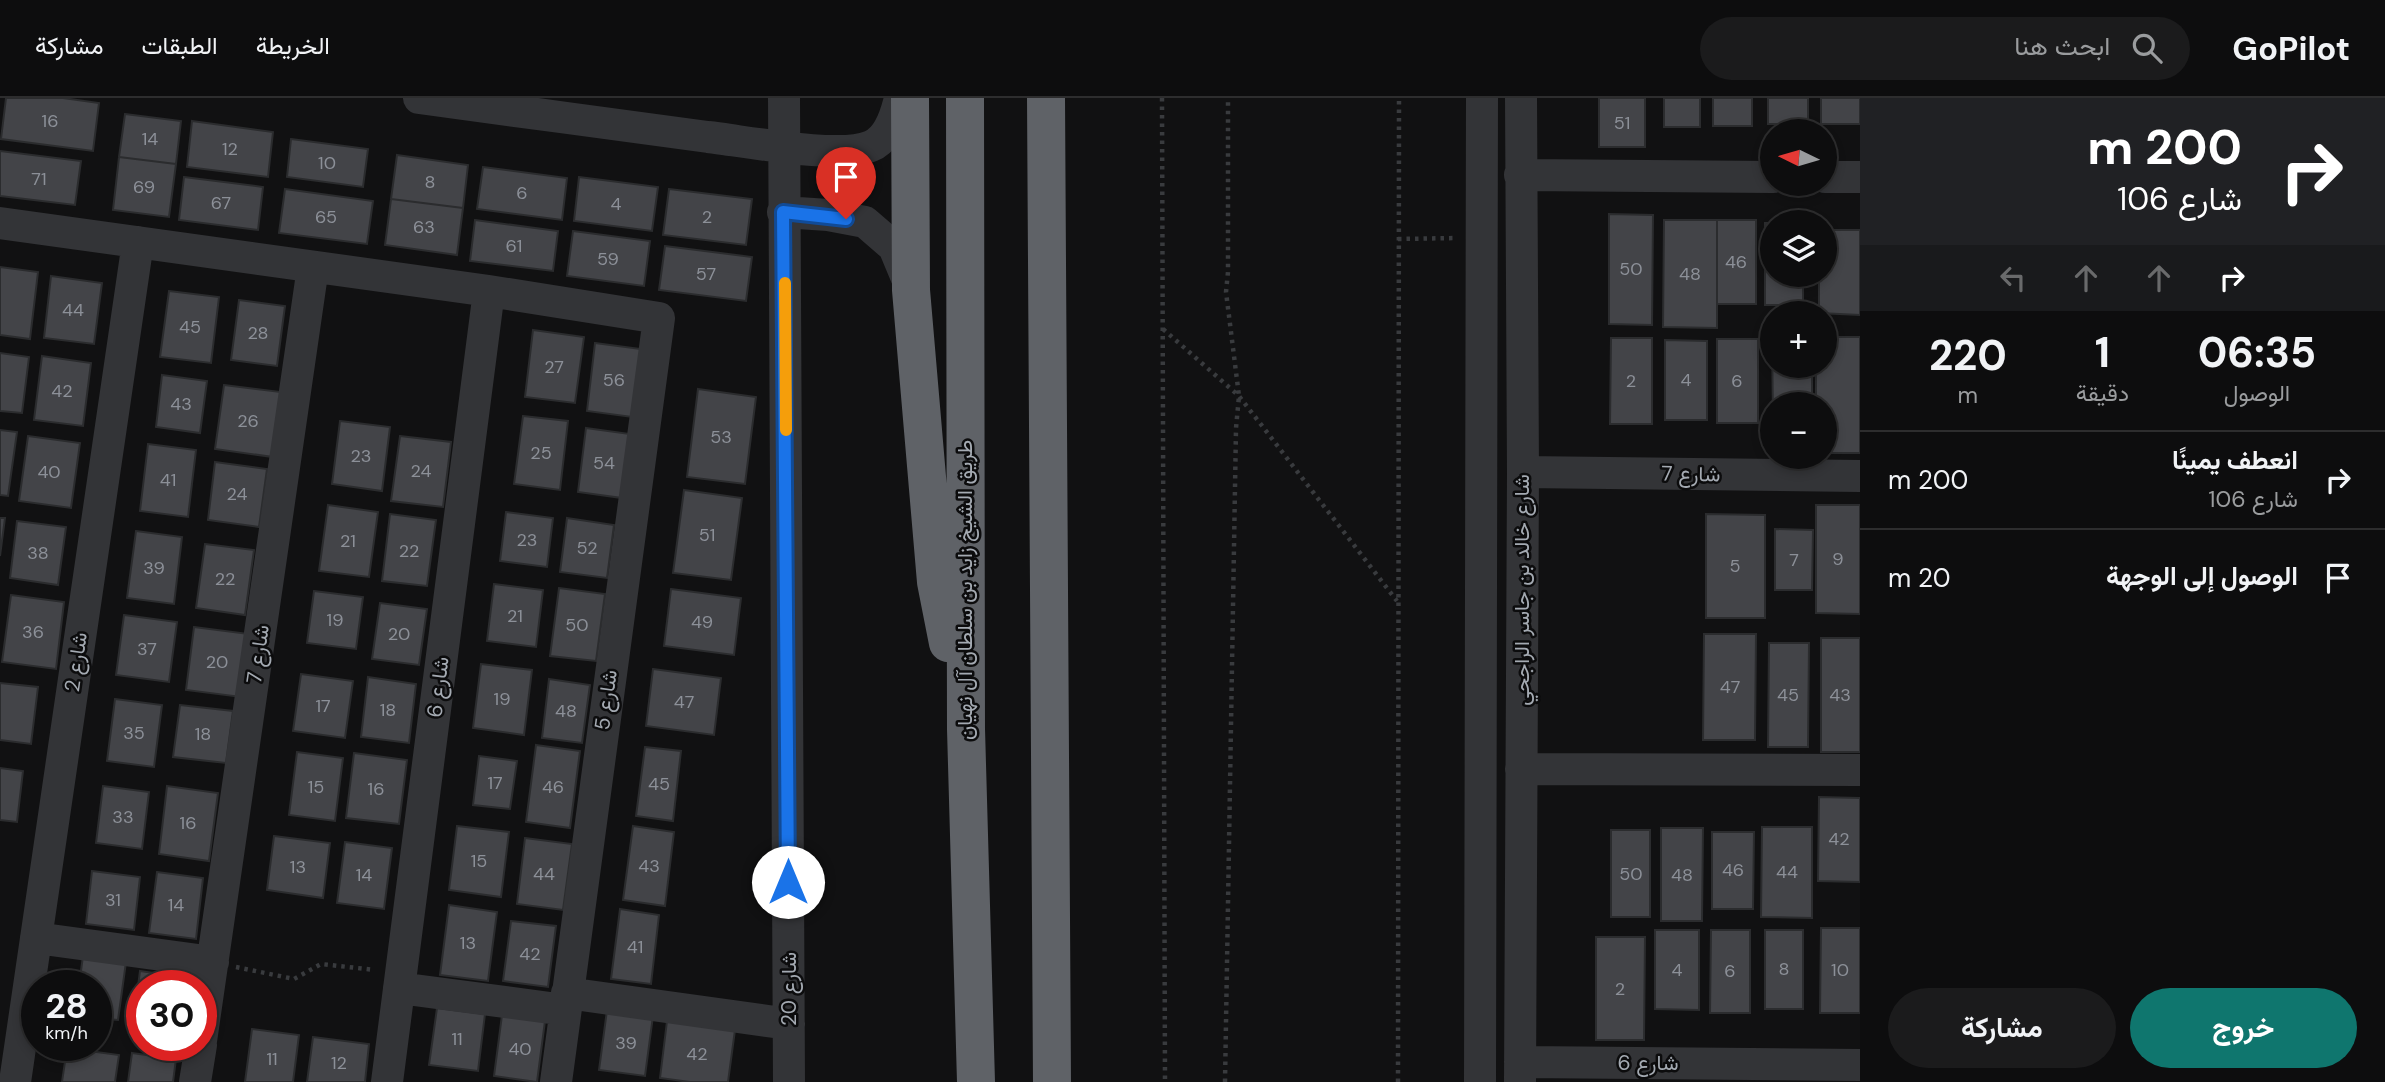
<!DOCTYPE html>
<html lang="ar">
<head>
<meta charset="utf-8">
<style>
  :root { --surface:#0d0d0e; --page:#1b1b1c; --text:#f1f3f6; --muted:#9a9c9e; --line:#2d2d2e; --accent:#0f766e }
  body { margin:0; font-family:"DM Sans",Vazirmatn,sans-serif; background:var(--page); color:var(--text); direction:rtl; height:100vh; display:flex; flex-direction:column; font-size:26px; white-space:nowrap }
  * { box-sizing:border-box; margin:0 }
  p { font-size:23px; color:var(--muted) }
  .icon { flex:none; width:38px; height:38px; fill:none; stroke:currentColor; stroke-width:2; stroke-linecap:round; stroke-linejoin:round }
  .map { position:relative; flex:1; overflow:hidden; direction:ltr }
  .panel { display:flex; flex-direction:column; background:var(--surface); width:525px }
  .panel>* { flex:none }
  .top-card { background:#202124; color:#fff; overflow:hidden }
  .needle { width:46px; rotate:275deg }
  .tools { position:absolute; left:1760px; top:21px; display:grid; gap:14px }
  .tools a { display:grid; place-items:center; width:77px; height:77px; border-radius:50%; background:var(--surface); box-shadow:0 4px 10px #0003,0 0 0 2px var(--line); font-size:35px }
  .speed { position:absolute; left:21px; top:872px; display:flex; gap:14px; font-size:35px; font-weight:700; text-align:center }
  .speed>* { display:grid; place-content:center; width:91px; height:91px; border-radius:50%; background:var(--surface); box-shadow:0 4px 10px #0003,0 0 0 2px var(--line); line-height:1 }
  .speed small { font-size:18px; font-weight:400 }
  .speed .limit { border:10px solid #d22; background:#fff; color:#111 }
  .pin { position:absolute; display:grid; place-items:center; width:60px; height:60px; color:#fff; margin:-72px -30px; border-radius:50% 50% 50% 0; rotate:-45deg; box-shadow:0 0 7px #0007 }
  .pin .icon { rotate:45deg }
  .me { position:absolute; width:77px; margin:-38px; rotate:0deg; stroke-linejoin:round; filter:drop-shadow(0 0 5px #0008) }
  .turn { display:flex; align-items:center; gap:24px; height:147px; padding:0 28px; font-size:32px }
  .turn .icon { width:91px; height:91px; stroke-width:2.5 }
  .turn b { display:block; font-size:49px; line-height:60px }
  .lanes { display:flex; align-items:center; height:66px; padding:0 28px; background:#0003; justify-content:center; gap:35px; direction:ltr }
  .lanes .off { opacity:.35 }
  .eta { display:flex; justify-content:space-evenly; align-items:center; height:119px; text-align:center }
  .eta b { font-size:42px; font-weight:700; line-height:49px }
  .cta { display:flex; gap:14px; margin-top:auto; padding:14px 28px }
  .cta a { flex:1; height:80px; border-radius:42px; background:var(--accent); color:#fff; font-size:28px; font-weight:700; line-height:80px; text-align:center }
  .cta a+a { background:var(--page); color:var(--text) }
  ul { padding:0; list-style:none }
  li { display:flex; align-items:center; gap:21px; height:98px; padding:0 28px; border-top:2px solid var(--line) }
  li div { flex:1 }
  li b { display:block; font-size:26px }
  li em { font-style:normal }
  header { display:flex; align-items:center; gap:42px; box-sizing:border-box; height:98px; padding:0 35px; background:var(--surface); border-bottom:2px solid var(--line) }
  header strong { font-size:33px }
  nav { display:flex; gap:38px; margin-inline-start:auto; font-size:24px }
  .search { width:490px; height:63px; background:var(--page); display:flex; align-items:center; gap:18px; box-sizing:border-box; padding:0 24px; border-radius:38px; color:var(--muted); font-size:26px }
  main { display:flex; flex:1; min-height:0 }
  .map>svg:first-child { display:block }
  .building { fill:#434448; stroke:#2b2c2e; stroke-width:2 }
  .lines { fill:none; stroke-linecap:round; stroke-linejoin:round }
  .path { stroke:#393b3e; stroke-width:4.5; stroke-dasharray:3.5 5; stroke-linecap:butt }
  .minor { stroke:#333437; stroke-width:32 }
  .highway { stroke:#5f6267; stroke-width:38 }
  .route-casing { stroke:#114b97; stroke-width:18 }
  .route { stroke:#1a73e8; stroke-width:12 }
  .slow { stroke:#f59e0b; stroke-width:12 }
  .labels { text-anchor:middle; stroke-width:5; stroke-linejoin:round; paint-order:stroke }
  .number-label { font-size:18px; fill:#8c9098 }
  .street-label { font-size:21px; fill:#a4aab2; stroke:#0c0c0d }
</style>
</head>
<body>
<header>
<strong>GoPilot</strong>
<div class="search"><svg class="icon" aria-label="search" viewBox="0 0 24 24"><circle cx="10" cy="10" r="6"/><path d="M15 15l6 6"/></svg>ابحث هنا</div>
<nav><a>الخريطة</a><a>الطبقات</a><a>مشاركة</a></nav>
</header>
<main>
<section class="panel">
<div class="top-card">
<div class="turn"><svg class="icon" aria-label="right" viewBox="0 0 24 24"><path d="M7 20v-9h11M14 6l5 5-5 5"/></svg><div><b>200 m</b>شارع 106</div></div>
<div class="lanes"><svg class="icon off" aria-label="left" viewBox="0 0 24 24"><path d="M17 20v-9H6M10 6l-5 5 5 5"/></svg><svg class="icon off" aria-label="ahead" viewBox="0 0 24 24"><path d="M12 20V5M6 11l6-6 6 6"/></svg><svg class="icon off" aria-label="ahead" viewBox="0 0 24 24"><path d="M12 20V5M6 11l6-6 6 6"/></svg><svg class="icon" aria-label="right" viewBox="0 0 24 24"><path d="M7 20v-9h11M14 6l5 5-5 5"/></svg></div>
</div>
<div class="eta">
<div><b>06:35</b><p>الوصول</p></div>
<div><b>1</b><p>دقيقة</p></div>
<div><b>220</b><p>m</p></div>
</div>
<ul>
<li><svg class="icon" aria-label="right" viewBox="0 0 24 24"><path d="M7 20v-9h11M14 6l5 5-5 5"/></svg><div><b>انعطف يمينًا</b><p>شارع 106</p></div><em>200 m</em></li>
<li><svg class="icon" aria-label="arrive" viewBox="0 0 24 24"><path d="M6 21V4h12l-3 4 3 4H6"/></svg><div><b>الوصول إلى الوجهة</b></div><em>20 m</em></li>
</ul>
<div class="cta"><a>خروج</a><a>مشاركة</a></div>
</section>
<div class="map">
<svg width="1860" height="984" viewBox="0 0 1860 984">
  <rect width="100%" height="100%" fill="#111112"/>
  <path class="building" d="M6 0H63L99 5 93 53 1 41Z
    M1599 0H1645V49H1599Z
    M1664 0H1700V29H1664Z
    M1713 0H1752V28H1713Z
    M1768 0H1808V26H1768Z
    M1821 0H1860V26H1821Z
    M125 16 181 23 176 66 119 59Z
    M192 23 273 34 268 79 187 69Z
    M291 41 368 51 363 89 287 79Z
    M0 53 81 63 75 107 0 98Z
    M397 57 468 67 463 110 391 101Z
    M119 59 176 66 169 119 113 112Z
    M483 69 567 80 562 122 477 111Z
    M184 79 263 89 258 132 179 122Z
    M579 79 658 89 652 133 574 123Z
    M285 91 373 103 367 146 279 135Z
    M669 91 752 101 746 147 663 137Z
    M391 101 463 110 457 157 385 147Z
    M1609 116 1653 117 1652 227 1609 226Z
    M475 122 558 133 553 173 470 163Z
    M1664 122H1717V230L1663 229Z
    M1717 122H1756V206H1717Z
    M1765 125H1773V177H1803V207H1765Z
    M1825 132H1860V217L1819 215V177H1825Z
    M573 133 650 143 644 188 567 178Z
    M665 148 752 159 746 203 659 192Z
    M0 169 38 174 30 241 0 237Z
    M51 178 102 185 94 246 44 240Z
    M169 193 219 199 211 265 160 259Z
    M239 202 285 208 277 268 231 262Z
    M533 232 584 239 575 305 525 299Z
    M1825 239H1860V355H1825V306H1816V268H1825Z
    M1611 240H1652V326H1610Z
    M1772 240 1773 268H1812V306H1773V320Z
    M1717 241H1758V325H1717Z
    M1665 242 1707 243V322H1665Z
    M595 245 641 251 632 319 587 313Z
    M0 255 29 259 22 315 0 313Z
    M42 258 91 265 83 328 34 322Z
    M162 277 207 283 200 335 156 329Z
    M224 287 281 294 273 359 215 351Z
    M698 291 756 299 745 386 687 379Z
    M523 318 568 323 560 392 514 386Z
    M340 323 390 329 382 393 332 386Z
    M586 330 630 336 622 400 578 394Z
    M0 332 17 334 8 398 0 397Z
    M28 338 80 345 71 410 19 403Z
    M400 338 451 344 443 409 391 403Z
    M148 346 196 352 188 419 140 413Z
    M215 364 267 371 259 429 208 422Z
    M684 392 742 400 731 482 673 475Z
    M328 407 378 414 369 479 319 473Z
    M1816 407H1860V516L1816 515Z
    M506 414 553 420 547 469 500 463Z
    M390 416 436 422 427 488 382 483Z
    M1706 416 1765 417V520H1706Z
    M0 420H5L0 458Z
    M567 420 614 427 607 480 560 474Z
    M17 423 66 429 58 487 10 480Z
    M1775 431 1813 432 1812 492H1775Z
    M136 433 182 439 174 506 127 500Z
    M205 446 254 452 245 517 196 510Z
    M494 486 543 492 536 549 487 543Z
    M559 490 605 496 596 563 550 558Z
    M671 491 741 500 734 557 664 548Z
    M314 493 363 499 356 551 307 545Z
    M11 497 64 504 56 571 2 564Z
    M380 505 427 511 419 567 372 561Z
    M124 517 177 524 169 584 116 577Z
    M194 529 249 536 241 599 186 592Z
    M1704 536H1756L1755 642H1703Z
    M1821 540H1860V654H1821Z
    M1769 545H1809L1808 649H1768Z
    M481 566 532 572 524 637 473 630Z
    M653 571 721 580 714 637 646 628Z
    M301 576 353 583 345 640 293 633Z
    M368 579 416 586 409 645 361 639Z
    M549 581 590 587 582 645 542 640Z
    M0 585 38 589 31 646 0 642Z
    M115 601 162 607 154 669 107 663Z
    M180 607 233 613 226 665 173 659Z
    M536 647 580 653 570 730 526 724Z
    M645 649 681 653 673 723 636 718Z
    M297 654 343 660 335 723 289 717Z
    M354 655 407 662 399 726 346 720Z
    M479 658 517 663 510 711 473 707Z
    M0 670 23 673 17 724 0 722Z
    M103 688 149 694 142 751 96 745Z
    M167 688 218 695 209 763 159 756Z
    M1819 699 1860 700V784L1818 783Z
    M457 728 509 734 501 799 449 792Z
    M633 728 674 734 665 808 623 802Z
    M1762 729H1812V820L1761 819Z
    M1661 730H1703L1702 823H1661Z
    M1611 732H1650V819H1611Z
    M1712 734H1754L1753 811H1712Z
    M274 738 330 745 323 800 267 792Z
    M525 740 572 746 563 812 517 806Z
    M345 744 392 750 384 811 337 805Z
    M92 773 140 779 134 832 86 826Z
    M157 774 203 780 196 841 149 835Z
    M449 807 497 814 488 883 440 877Z
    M620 811 659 817 651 886 611 881Z
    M511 823 556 828 548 889 503 883Z
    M1821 830H1860V915H1820Z
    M1655 832H1699V912L1655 911Z
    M1711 832H1750V915H1710Z
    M1765 832H1803V911H1765Z
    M1596 839H1645L1644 942H1596Z
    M83 858 126 864 118 922 96 920V887H79Z
    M140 873 189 880V887H142V928L133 927Z
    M437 910 485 916 478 973 429 967Z
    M607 912 653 918 645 978 599 972Z
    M502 917 545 923 537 984 494 978Z
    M667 923 735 932 728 984H690L660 980Z
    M252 931 299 937 293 984H245Z
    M313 939 369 946 365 984H307Z
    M67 950 119 957 115 984H62Z
    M132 955 176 961 173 984H128Z"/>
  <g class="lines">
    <path class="path" d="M1162 0 1165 984
      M1398 141 1457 140
      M1163 231 1239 298 1397 503
      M236 869 294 881 321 866 375 872
      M1225 984 1236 330 1239 298 1226 194 1228 174V0
      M1398 984 1399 0"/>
    <path class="minor" d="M419 0C515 13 612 26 708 39 745 43 840 62 871 48 888 41 896 17 900 0
      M784 0 789 984
      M1520 77 1773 79
      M1825 79H1860
      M783 114 828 117 865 124 894 149 909 185
      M0 125 489 193 659 220 556 984
      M1523 374 1860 378
      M1521 671 1860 672
      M36 840 213 864
      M399 890 565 912
      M567 895 789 926
      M201 943 313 169
      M1520 964 1860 967
      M15 984 138 144
      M195 984 201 947
      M387 984 489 193
      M1480 984 1482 0
      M1520 984 1523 374 1521 0"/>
    <path class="highway" d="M910 0 911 192 936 484 948 545
      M965 0 966 631 976 984
      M1046 0 1052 984"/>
  </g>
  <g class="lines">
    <defs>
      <path id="route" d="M788 784 783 114 846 121"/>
    </defs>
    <use href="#route" class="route-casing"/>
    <use href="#route" class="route"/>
    <path class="slow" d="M785 185 786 332"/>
  </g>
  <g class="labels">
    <g class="number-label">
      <text x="50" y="29">16</text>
      <text x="1622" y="31">51</text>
      <text x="150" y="47">14</text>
      <text x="230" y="57">12</text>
      <text x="327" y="71">10</text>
      <text x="39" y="87">71</text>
      <text x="430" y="90">8</text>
      <text x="144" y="95">69</text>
      <text x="522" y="101">6</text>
      <text x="221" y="111">67</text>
      <text x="616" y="112">4</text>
      <text x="326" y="125">65</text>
      <text x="707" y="125">2</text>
      <text x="424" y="135">63</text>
      <text x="514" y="154">61</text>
      <text x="608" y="167">59</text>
      <text x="1736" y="170">46</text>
      <text x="1631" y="177">50</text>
      <text x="706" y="182">57</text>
      <text x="1690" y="182">48</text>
      <text x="73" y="218">44</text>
      <text x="190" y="235">45</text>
      <text x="258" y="241">28</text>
      <text x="554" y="275">27</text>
      <text x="614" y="288">56</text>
      <text x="1686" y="288">4</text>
      <text x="1631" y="289">2</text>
      <text x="1737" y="289">6</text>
      <text x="62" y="299">42</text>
      <text x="181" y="312">43</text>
      <text x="248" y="329">26</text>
      <text x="721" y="345">53</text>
      <text x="541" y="361">25</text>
      <text x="361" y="364">23</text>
      <text x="604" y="371">54</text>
      <text x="421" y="379">24</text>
      <text x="49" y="380">40</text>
      <text x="168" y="388">41</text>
      <text x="237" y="402">24</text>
      <text x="707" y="443">51</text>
      <text x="527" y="448">23</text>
      <text x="348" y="449">21</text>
      <text x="587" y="456">52</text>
      <text x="409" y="459">22</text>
      <text x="38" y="461">38</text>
      <text x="1838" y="467">9</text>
      <text x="1794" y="468">7</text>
      <text x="1735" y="474">5</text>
      <text x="154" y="476">39</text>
      <text x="225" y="487">22</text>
      <text x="515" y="524">21</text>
      <text x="335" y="528">19</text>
      <text x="702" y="530">49</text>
      <text x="577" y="533">50</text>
      <text x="33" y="540">36</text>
      <text x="399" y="542">20</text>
      <text x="147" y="557">37</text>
      <text x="217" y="570">20</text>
      <text x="1730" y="595">47</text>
      <text x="1788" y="603">45</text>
      <text x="1840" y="603">43</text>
      <text x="502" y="607">19</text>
      <text x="684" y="610">47</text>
      <text x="323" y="614">17</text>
      <text x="388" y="618">18</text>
      <text x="566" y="619">48</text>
      <text x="134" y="641">35</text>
      <text x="203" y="642">18</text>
      <text x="495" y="691">17</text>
      <text x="659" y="692">45</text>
      <text x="316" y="695">15</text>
      <text x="553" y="695">46</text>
      <text x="376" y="697">16</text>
      <text x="123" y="725">33</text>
      <text x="188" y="731">16</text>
      <text x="1839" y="747">42</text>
      <text x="479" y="769">15</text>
      <text x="649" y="774">43</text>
      <text x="298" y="775">13</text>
      <text x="1733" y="778">46</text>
      <text x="1787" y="780">44</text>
      <text x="544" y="782">44</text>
      <text x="1631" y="782">50</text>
      <text x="364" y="783">14</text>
      <text x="1682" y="783">48</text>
      <text x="113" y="808">31</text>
      <text x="176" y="813">14</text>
      <text x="468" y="851">13</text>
      <text x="635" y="855">41</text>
      <text x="530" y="862">42</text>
      <text x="1784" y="877">8</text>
      <text x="1677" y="878">4</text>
      <text x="1840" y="878">10</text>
      <text x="1730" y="879">6</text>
      <text x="1620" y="897">2</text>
      <text x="457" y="947">11</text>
      <text x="626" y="951">39</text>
      <text x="520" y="957">40</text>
      <text x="697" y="962">42</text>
      <text x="272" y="967">11</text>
      <text x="339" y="971">12</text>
    </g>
    <g class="street-label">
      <text transform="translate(1691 376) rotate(1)" y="7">شارع 7</text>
      <text transform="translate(965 492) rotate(-90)" y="7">طريق الشيخ زايد بن سلطان آل نهيان</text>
      <text transform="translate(1522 492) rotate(-90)" y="7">شارع خالد بن جاسر الراجحي</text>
      <text transform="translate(258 556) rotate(-82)" y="7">شارع 7</text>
      <text transform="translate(76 564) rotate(-82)" y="7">شارع 2</text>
      <text transform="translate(438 589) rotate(-83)" y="7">شارع 6</text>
      <text transform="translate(606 602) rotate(-82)" y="7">شارع 5</text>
      <text transform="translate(789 891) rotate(-90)" y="7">شارع 20</text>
      <text x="1648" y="972">شارع 6</text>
    </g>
  </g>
</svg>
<div class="tools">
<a><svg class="needle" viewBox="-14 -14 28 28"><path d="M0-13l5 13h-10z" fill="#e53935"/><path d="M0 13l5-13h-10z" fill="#9a9c9e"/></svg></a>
<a><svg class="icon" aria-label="layers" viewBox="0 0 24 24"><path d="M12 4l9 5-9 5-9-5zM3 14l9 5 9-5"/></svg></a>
<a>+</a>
<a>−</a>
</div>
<div class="speed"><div>28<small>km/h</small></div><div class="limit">30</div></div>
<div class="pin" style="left:846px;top:121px;background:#d93025"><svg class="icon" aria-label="arrive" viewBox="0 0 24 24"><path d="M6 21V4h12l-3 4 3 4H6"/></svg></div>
<svg class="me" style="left:788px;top:784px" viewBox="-20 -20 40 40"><circle r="19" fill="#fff"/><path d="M0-13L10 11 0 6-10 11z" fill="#1a73e8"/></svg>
</div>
</main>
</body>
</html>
